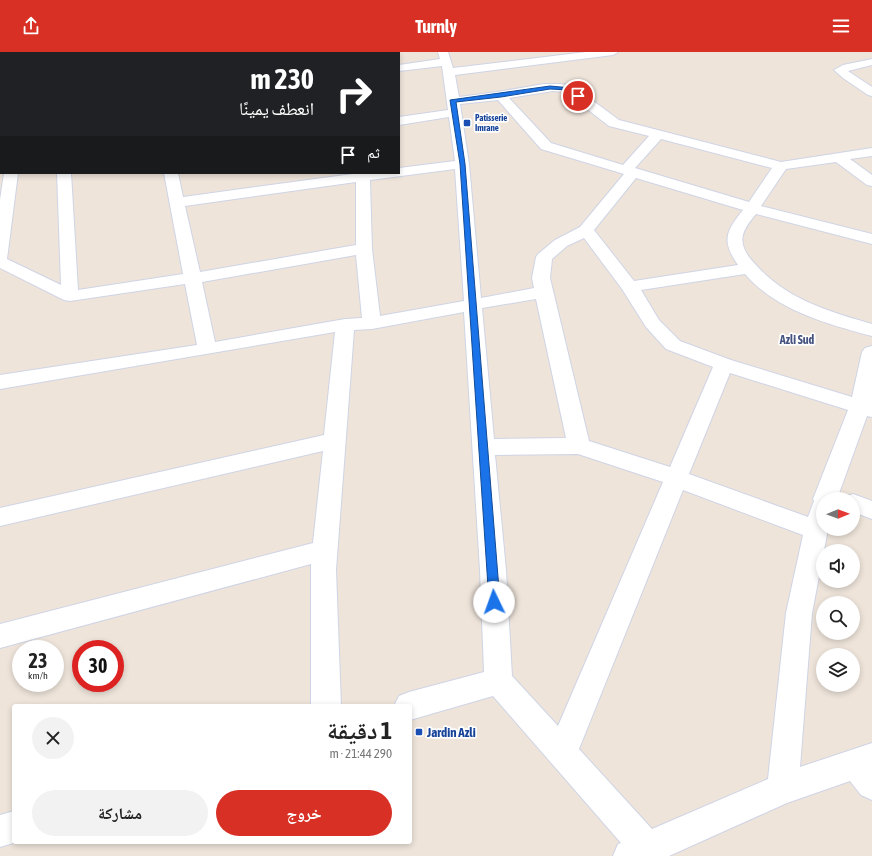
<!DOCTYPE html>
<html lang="ar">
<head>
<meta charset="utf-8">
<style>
  :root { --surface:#fff; --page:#f2f2f2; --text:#222; --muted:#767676; --accent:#d93025 }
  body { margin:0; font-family:"Asap Condensed","Noto Naskh Arabic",sans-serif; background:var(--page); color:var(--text); direction:rtl; height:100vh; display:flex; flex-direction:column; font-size:15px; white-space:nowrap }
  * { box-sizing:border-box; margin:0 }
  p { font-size:13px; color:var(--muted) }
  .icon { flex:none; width:22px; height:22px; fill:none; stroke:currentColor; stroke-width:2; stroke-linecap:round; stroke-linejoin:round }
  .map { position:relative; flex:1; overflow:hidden; direction:ltr }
  .panel { position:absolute; left:12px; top:652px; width:400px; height:140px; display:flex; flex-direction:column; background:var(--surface); border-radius:4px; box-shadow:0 2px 6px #0003; direction:rtl }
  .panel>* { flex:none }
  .top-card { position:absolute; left:0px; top:0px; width:400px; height:122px; box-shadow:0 2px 6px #0003; direction:rtl; background:#202124; color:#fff; overflow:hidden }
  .needle { width:26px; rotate:89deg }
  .controls { position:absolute; left:816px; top:440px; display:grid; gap:8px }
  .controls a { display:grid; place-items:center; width:44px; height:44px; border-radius:50%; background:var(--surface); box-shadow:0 2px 6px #0003; font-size:20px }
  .speed { position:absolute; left:12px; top:588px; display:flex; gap:8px; font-size:20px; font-weight:700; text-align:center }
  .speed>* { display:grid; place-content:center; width:52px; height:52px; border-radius:50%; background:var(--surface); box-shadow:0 2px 6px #0003; line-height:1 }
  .speed small { font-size:10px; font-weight:400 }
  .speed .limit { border:6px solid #d22; background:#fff; color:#111 }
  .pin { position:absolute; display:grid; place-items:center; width:34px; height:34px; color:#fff; margin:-17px; border:2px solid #fff; border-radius:50%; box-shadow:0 1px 4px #0007 }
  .me { position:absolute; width:44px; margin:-22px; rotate:357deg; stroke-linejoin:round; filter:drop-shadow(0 0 3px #0008) }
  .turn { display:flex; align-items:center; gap:14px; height:84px; padding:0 20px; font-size:18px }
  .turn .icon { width:52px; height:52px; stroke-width:2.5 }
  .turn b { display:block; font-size:28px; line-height:34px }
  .then { display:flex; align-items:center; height:38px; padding:0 20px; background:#0003; gap:8px; font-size:15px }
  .round { display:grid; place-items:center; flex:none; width:42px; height:42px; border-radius:21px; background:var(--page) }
  .overview { display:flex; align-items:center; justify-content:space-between; height:68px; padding:0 20px }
  h1 { font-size:24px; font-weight:700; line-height:30px }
  .action { display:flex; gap:8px; margin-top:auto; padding:8px 20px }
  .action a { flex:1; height:46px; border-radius:24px; background:var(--accent); color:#fff; font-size:16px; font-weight:700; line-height:46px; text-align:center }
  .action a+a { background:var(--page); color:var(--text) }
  header { display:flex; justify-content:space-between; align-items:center; height:52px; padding:0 20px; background:var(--accent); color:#fff; font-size:18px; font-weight:700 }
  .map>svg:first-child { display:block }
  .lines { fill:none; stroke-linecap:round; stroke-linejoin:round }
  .minor-casing { stroke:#cfd4e5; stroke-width:2 }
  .minor { fill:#fff; fill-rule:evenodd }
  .route { fill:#1a73e8; stroke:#114b97 }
  .transit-dot { fill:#1a4fb4; stroke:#fff; stroke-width:1.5 }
  .labels { text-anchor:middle; stroke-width:3.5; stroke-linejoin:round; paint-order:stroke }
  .far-transit-label { font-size:9px; font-weight:bold; fill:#164399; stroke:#fff; text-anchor:start }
  .neighbourhood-label { font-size:12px; font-weight:bold; fill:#455380; stroke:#fff }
  .near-transit-label { font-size:13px; font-weight:bold; fill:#164399; stroke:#fff; text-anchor:start }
</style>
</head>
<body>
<header><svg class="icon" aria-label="menu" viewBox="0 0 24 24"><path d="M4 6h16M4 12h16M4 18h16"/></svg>Turnly<svg class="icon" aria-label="share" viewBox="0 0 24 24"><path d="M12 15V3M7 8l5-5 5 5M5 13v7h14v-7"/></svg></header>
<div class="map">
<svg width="872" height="804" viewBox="0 0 872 804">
  <rect width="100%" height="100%" fill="#eee4da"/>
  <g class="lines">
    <defs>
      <path id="minor" d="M44 0H54V1H44Z
        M89 0H109L89 1Z
        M293 0H307V1H293Z
        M438 0H448L453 16 586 0H618L613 3 455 23 459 45 497 40 544 32H561L573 34 619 68 781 110 872 96V104L850 107 872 123V134L867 133 836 110 786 117 761 154 872 182V192L756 162C751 168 745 175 743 183 740 194 748 205 756 213 786 247 829 260 872 272V284C827 272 776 258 745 222L641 238 659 268 680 289 731 308 852 345 862 300 865 296 872 294V365L867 364 837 447H823V477H828L812 561 800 715 872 691V748L861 743 850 729 787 751 669 804H613L618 792 621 791 493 644 410 668V654H394L399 644 409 640 484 620 480 518 464 260 372 277 354 278 336 518 341 654H311V512L0 596V572L313 491 323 399 0 474V456L324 383 335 280 0 337V323L197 293 185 232 70 249 64 248 0 216V148L4 121H18L7 207 61 233 57 121H71L78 238 183 222 164 121H178L183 145 360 121H399V116L455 109 449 65 399 73V65L448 58 442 14 399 19V13L440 7ZM553 39 565 40 609 74 649 84 623 113 551 91 509 46ZM498 48 541 97 624 122 580 175 555 188 538 202 536 205 532 226 534 236 481 246 469 112 460 52ZM661 87 772 116 749 150 635 116ZM455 117 464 249 380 264 372 197 370 128ZM636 126 743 158C726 179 721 189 738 213L634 229 594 178ZM356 130V193L200 220 185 154ZM584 186 622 237 646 275 666 297 713 315 670 415 589 389 550 226 552 207 567 194ZM356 203 362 266 345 267 215 290 202 230ZM536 247 566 386 494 387 482 256ZM730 321 848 358 813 447 814 449 808 465 689 422ZM578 402 663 430 558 674 512 624 506 518 495 403ZM683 438 803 483 786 561 768 727 652 777 579 697Z
        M872 7V13L848 19 872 35V44L868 43 843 26 834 18 843 13Z
        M853 442 872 449V467L853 460V447H843L845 445Z
        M14 759V790H17L0 795V763Z"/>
    </defs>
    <use href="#minor" class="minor-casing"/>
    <use href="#minor" class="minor"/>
  </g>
  <path class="route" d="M550 34 571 36 581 44 577 45 568 38 550 37 501 45 456 50 465 112 500 550 498 553 494 554 490 553 489 550 460 112 450 48Z"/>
  <g class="transit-dot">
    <rect x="463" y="67" width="8" height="8" rx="2"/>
    <rect x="415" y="676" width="8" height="8" rx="2"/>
  </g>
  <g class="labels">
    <g class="far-transit-label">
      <text x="475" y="69">Patisserie<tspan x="475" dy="10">Imrane</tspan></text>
    </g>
    <g class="neighbourhood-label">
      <text x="797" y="292">Azli Sud</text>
    </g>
    <g class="near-transit-label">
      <text x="427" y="685">Jardin Azli</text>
    </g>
  </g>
</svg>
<div class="controls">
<a><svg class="needle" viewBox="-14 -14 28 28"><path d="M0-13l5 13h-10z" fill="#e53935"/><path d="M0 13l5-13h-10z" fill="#767676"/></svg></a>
<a><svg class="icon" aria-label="sound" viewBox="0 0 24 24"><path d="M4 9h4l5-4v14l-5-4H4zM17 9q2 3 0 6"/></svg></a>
<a><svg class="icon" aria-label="search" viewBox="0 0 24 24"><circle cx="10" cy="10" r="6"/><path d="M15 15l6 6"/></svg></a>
<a><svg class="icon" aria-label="layers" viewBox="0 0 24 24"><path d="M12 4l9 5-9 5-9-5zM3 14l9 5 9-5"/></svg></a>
</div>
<div class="speed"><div>23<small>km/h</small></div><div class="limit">30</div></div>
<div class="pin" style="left:578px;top:44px;background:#d93025"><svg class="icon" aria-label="arrive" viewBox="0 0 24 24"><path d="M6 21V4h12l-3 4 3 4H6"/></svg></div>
<svg class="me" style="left:494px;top:550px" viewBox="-20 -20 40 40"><circle r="19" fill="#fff"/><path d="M0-13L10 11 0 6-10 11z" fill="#1a73e8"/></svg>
<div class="top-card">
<div class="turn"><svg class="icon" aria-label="right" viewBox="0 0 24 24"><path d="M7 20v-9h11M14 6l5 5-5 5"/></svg><div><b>230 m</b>انعطف يمينًا</div></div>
<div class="then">ثم<svg class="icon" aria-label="arrive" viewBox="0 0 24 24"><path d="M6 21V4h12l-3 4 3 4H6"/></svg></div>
</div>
<section class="panel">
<div class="overview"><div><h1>1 دقيقة</h1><p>290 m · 21:44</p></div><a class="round"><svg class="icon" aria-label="close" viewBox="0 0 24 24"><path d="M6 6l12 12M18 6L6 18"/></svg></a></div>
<div class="action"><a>خروج</a><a>مشاركة</a></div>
</section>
</div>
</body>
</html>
